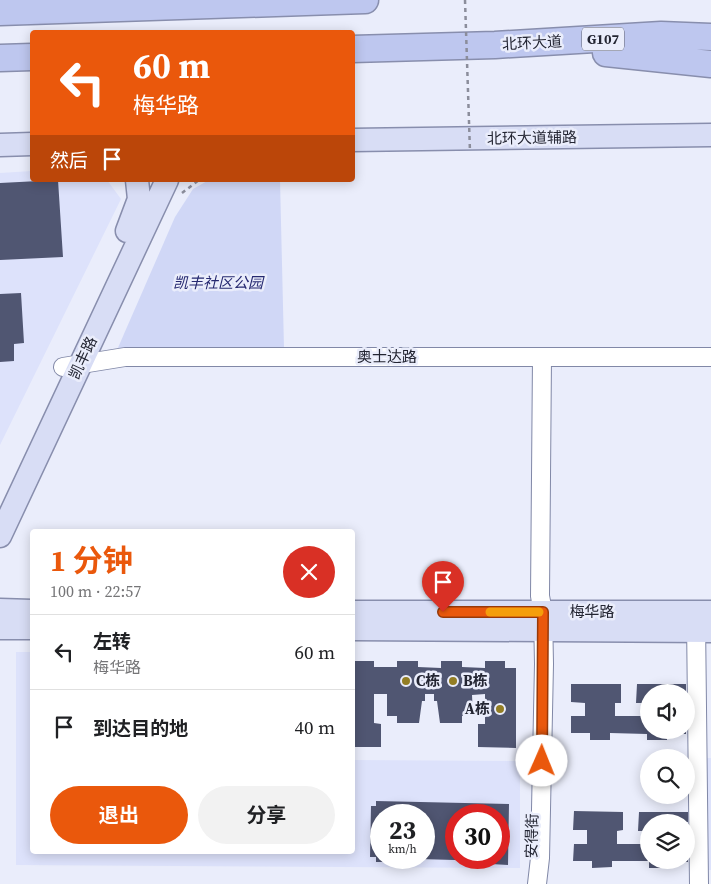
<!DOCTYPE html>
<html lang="zh">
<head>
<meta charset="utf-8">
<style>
  :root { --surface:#fff; --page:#f2f2f2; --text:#202124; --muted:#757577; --line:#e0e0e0; --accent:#ea580c }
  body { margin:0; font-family:"Source Serif 4","Noto Sans SC",serif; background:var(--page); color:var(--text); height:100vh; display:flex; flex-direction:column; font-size:19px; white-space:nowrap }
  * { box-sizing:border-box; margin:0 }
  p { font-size:16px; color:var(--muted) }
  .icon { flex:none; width:28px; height:28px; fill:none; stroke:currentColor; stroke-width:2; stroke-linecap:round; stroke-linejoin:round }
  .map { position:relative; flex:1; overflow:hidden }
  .drawer { position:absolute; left:30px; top:529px; width:325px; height:325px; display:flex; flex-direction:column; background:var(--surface); border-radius:5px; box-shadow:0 2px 12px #0003 }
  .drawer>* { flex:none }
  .hud { position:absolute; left:30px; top:30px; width:325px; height:152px; border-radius:5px; box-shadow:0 2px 12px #0003; background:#ea580c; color:#fff; overflow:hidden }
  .buttons { position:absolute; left:640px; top:684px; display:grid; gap:10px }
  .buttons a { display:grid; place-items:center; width:55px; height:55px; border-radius:50%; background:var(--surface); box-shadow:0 2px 12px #0003; font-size:25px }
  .speed { position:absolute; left:370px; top:804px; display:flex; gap:10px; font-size:25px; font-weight:700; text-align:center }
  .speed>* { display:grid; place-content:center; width:65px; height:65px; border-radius:50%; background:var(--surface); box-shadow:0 2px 12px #0003; line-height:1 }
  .speed small { font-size:12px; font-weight:400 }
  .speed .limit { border:8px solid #d22; background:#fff; color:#111 }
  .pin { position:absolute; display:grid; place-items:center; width:42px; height:42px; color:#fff; margin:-51px -21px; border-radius:50% 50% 50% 0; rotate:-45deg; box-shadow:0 0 5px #0007 }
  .pin .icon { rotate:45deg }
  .me { position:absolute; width:55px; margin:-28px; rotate:1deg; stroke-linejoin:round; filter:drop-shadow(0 0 4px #0008) }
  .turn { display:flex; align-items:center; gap:18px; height:105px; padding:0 20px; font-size:22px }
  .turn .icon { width:65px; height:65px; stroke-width:2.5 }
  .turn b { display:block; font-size:35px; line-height:42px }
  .then { display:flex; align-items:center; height:48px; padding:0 20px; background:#0003; gap:10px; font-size:19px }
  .round { display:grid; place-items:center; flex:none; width:52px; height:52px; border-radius:26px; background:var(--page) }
  .head { display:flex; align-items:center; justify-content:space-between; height:85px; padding:0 20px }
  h1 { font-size:30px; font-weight:700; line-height:38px; color:var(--accent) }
  .action { display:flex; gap:10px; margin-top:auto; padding:10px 20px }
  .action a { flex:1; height:58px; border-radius:30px; background:var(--accent); color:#fff; font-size:20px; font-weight:700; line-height:58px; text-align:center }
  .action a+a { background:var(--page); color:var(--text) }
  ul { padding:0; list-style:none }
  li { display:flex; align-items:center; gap:15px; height:75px; padding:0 20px; border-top:1px solid var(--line) }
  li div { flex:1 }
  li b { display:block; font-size:19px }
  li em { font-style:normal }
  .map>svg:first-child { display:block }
  .built { fill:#dde2fb; fill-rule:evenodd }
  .green { fill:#d0d7f6 }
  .building { fill:#505672; fill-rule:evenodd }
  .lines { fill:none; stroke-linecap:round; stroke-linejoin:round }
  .minor-casing { stroke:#8188a7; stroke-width:20 }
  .major-casing { stroke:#888ead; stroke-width:25 }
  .highway-casing { stroke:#888ead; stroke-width:29 }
  .path { stroke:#8b8d9b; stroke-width:2.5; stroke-dasharray:4 4; stroke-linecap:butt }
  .minor { stroke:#fff; stroke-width:18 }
  .major { stroke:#d8ddf5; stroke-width:22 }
  .highway { stroke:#bec7ef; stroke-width:26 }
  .path-bridge { stroke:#8b8d9b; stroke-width:2.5; stroke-dasharray:4 4; stroke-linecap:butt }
  .route-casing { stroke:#983908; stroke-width:12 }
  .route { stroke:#ea580c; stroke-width:9 }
  .slow { stroke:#f59e0b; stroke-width:9 }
  .poi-dot { fill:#937e25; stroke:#eaedfb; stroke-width:2 }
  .labels { text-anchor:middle; stroke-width:5; stroke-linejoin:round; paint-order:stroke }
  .shield { fill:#eaedfb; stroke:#5f616e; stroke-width:1 }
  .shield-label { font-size:14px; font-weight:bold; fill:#232532 }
  .street-label { font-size:15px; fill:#232532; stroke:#eaedfb }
  .park-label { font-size:15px; font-style:italic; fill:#252870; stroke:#eaedfb }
  .poi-label { font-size:15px; font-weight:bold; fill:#232532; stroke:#eaedfb; text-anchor:start }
</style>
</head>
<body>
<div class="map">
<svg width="711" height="884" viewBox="0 0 711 884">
  <rect width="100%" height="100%" fill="#eaedfb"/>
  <path class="built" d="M32 171V180H107L121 199 0 445V173Z
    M16 652H32V851H352L353 760 520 761V868L16 865ZM381 815H424V858H381ZM456 815H499V858H456Z
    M707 758H711V870H707Z"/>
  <path class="green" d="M209 180H280L284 348 117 350 175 217 193 189Z"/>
  <path class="building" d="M58 180 63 257 0 260V183Z
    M21 293 24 343 14 344V361L0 362V294Z
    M354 661H374V667H397V661H418V667L441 668V661H462V667L485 668V661H505V668H516V748L478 747V724H485V694L472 695 473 716H462V723H440L437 701H434V694H425V701H422L419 723H397V716H387V694H374V723L381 724V747H352Z
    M571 684H621V703H615V716H643V703H636L637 684H686V692H649V730H686V734H667V740H647V734L610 733V740H590V733H571V716H585V703L571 702Z
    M376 801 509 804 508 865 491 864 490 861 419 859 424 858V815H381V858H390V862H376V857H370L371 806H376ZM456 815H499V858H456Z
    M574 811 623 812V830L617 831V844H645V831H638L639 812H688V822H649V861H612V867L592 868V861H573L574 844H587V830H573Z
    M649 860H669V868H649Z
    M673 860H688V862H672Z"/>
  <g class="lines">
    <defs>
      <path id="minor" d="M63 367 125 357H711
        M696 620 699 884
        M537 884 540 858 544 664 543 612 540 596 542 357"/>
      <path id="major" d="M352 140 711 135
        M0 145 32 144
        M127 231 139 199 137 180
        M0 536 167 180
        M0 610 32 611
        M352 612H711
        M0 628H32
        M352 629 711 631"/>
      <path id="highway" d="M0 12 365 0
        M352 49 495 45 661 35 711 37
        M606 53 711 64
        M0 58 32 57"/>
    </defs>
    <use href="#minor" class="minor-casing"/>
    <use href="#major" class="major-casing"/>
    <use href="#highway" class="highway-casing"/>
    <path class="path" d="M182 193 199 180"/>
    <use href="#minor" class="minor"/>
    <use href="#major" class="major"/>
    <use href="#highway" class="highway"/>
    <path class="path-bridge" d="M465 0 470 152"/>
  </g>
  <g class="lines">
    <defs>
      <path id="route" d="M443 612H543L542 761"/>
    </defs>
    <use href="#route" class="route-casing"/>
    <use href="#route" class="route"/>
    <path class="slow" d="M490 612H539"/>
  </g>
  <g class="poi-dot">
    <circle cx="406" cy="681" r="5"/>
    <circle cx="453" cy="681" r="5"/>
    <circle cx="500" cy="709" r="5"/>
  </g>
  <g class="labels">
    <rect class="shield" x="582" y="27.5" width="42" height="23" rx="4"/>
    <g class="shield-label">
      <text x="603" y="44">G107</text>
    </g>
    <g class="street-label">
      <text transform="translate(532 43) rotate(-3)" y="5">北环大道</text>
      <text transform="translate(532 138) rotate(-1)" y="5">北环大道辅路</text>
      <text x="387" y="362">奥士达路</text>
      <text transform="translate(83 358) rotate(-65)" y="5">凯丰路</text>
      <text x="592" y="617">梅华路</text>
      <text transform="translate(532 836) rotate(-89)" y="5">安得街</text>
    </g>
    <g class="park-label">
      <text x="218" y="288">凯丰社区公园</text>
    </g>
    <g class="poi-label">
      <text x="416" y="686">C栋</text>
      <text x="463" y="686">B栋</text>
      <text x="490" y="714" text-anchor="end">A栋</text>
    </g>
  </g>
</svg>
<div class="buttons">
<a><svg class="icon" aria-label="sound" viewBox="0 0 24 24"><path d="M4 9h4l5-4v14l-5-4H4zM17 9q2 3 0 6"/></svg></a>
<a><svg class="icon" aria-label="search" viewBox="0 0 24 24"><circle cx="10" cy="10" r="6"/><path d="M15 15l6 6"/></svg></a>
<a><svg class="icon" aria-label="layers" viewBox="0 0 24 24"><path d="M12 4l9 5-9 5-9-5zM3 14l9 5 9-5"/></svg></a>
</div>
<div class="speed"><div>23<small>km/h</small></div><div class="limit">30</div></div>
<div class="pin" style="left:443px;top:612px;background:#d93025"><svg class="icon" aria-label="arrive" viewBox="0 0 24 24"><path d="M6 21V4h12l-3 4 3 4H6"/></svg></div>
<svg class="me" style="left:542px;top:761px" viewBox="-20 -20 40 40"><circle r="19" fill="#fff"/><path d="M0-13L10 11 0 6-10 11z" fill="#ea580c"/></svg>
<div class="hud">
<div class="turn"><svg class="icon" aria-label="left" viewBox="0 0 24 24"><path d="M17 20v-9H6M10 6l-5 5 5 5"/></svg><div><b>60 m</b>梅华路</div></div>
<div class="then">然后<svg class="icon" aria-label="arrive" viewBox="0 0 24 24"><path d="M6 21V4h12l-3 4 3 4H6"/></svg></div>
</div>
<section class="drawer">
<div class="head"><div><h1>1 分钟</h1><p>100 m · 22:57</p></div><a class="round" style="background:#d93025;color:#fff"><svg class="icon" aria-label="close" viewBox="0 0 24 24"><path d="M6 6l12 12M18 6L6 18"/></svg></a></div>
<ul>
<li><svg class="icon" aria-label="left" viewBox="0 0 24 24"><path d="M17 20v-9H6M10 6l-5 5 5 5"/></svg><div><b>左转</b><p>梅华路</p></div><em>60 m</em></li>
<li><svg class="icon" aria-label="arrive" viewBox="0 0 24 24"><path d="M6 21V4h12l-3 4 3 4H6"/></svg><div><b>到达目的地</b></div><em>40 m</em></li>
</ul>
<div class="action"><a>退出</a><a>分享</a></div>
</section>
</div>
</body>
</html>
